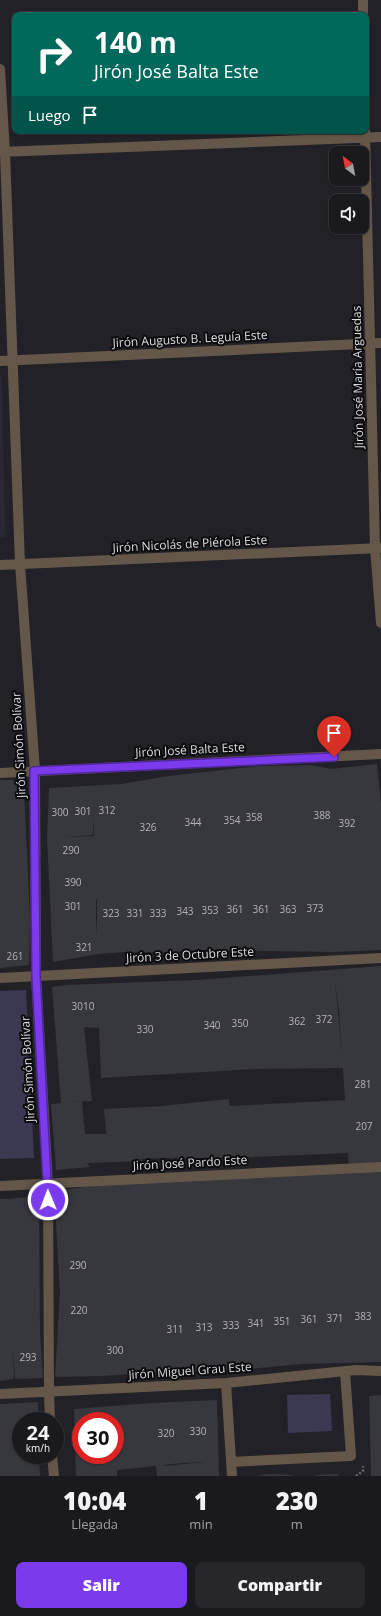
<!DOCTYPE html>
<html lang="es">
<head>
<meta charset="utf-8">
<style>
  :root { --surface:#1a191e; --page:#27262b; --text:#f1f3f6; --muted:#9fa0a4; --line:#38383c; --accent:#7c3aed }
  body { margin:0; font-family:"Open Sans",sans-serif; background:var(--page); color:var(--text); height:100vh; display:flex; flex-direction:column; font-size:15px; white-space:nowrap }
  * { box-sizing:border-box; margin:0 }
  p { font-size:13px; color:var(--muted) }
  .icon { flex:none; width:22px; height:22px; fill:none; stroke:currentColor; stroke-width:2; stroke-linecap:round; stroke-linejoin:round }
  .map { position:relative; height:1476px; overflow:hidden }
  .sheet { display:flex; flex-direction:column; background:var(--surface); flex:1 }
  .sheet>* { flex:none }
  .banner { position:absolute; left:12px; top:12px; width:357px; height:122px; border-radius:8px; box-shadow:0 1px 3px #0004,0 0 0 1px var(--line); background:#00695c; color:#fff; overflow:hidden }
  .needle { width:26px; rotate:328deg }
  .fabs { position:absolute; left:329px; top:146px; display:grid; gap:8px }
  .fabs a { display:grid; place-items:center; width:40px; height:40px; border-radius:8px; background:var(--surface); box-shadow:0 1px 3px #0004,0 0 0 1px var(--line); font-size:20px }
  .speed { position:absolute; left:12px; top:1412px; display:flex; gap:8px; font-size:20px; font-weight:700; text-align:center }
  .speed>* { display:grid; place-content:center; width:52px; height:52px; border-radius:50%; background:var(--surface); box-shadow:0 1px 3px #0004,0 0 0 1px var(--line); line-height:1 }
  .speed small { font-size:10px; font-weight:400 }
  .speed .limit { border:6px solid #d22; background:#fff; color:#111 }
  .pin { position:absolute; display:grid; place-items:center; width:34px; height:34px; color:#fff; margin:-41px -17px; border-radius:50% 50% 50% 0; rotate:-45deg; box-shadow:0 0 4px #0007 }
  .pin .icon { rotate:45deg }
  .me { position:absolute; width:44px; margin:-22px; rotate:359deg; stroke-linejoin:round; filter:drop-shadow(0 0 3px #0008) }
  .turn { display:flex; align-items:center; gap:14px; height:84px; padding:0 16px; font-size:18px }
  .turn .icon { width:52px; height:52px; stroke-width:2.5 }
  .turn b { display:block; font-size:28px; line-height:34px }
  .then { display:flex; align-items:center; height:38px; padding:0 16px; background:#0003; gap:8px; font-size:15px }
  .eta { display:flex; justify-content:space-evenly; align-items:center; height:68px; text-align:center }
  .eta b { font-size:24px; font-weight:800; line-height:28px }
  .button { display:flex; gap:8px; margin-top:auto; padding:8px 16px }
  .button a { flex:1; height:46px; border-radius:8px; background:var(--accent); color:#fff; font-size:16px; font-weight:800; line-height:46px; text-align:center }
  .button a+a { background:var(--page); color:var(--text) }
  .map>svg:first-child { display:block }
  .built { fill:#292835 }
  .green { fill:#3b3852 }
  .building { fill:#37373e; fill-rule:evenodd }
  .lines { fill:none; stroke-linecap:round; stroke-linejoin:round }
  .path { stroke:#66666c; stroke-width:2.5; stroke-dasharray:2 2; stroke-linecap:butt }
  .minor { stroke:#645749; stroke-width:10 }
  .route-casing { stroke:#51269a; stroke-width:10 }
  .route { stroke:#7c3aed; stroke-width:7 }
  .labels { text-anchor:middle; stroke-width:4; stroke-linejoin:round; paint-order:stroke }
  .number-label { font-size:10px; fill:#b4b4b8 }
  .street-label { font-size:12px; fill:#dddde1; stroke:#0c0b0e }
</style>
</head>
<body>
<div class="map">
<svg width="381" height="1476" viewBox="0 0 381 1476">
  <rect width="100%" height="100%" fill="#222128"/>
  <path class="built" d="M0 377H2L5 537H0Z"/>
  <path class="green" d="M26 990 34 1158 0 1159V991Z
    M330 1394 332 1431 288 1433 287 1395Z"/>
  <path class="building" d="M377 764 381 804V950L333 952 197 950 172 952H126L98 954 53 962 47 838 49 788 121 784 169 776 258 766 311 765 331 769ZM93 817 94 836 61 837 93 835ZM96 899H97V935L96 921Z
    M0 780H22L25 808 30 919 29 965 0 968Z
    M381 966V1166L349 1167 348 1153 232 1158H164L140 1159 143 1161 87 1163 90 1167 56 1170 51 1104 61 1103 52 987 67 985 197 980ZM335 981 339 1011 342 1055ZM84 1027 99 1028 101 1078 257 1069 343 1068 345 1100 230 1106 229 1099 161 1106 104 1109 106 1134H85L82 1102H73L92 1101Z
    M381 1170V1362L302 1364 248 1369 194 1372H163L101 1376 55 1377 60 1292 54 1191 99 1185Z
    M39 1196 40 1332 43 1378 15 1379 13 1348 14 1379 0 1381V1199H8Z
    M381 1395V1476H371L369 1396Z
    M217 1400 219 1476H157L156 1466 117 1470V1476H76L74 1409 151 1403ZM81 1421H115V1455H81ZM205 1462 164 1466V1465L181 1463Z
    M38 1402V1421H21V1455H39L40 1476H0V1404Z
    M272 1474 293 1475V1476H259V1475Z
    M337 1474 339 1476H315V1475Z"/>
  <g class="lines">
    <path class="path" d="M356 1476 363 1471V1466"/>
    <path class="minor" d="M363 0V15
      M0 69 5 152 20 564 35 771 36 976 48 1185 49 1392 50 1421
      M365 131 375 548 381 623
      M0 152 381 137
      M0 361 381 343
      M0 565 381 548
      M0 773 381 754
      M0 978 381 958
      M0 1186 381 1167
      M226 1383 232 1476
      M0 1394 226 1383 356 1370 381 1371
      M52 1455 54 1476
      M231 1462 351 1456 345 1371"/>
  </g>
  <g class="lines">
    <defs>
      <path id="route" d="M48 1200 36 976 34 771 334 757"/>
    </defs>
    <use href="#route" class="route-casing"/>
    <use href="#route" class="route"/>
  </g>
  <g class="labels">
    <g class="number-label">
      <text x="107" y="814">312</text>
      <text x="83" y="815">301</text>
      <text x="60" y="816">300</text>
      <text x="322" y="819">388</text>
      <text x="254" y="821">358</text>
      <text x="232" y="824">354</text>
      <text x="193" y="826">344</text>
      <text x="347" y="827">392</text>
      <text x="148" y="831">326</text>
      <text x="71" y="854">290</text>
      <text x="73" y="886">390</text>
      <text x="73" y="910">301</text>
      <text x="315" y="912">373</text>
      <text x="235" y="913">361</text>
      <text x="261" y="913">361</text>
      <text x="288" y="913">363</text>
      <text x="210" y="914">353</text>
      <text x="185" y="915">343</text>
      <text x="111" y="917">323</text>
      <text x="135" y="917">331</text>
      <text x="158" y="917">333</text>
      <text x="84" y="951">321</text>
      <text x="15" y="960">261</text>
      <text x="83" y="1010">3010</text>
      <text x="324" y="1023">372</text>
      <text x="297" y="1025">362</text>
      <text x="240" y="1027">350</text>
      <text x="212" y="1029">340</text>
      <text x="145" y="1033">330</text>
      <text x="363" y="1088">281</text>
      <text x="364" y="1130">207</text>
      <text x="78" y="1269">290</text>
      <text x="79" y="1314">220</text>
      <text x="363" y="1320">383</text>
      <text x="335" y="1322">371</text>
      <text x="309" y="1323">361</text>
      <text x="282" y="1325">351</text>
      <text x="256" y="1327">341</text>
      <text x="231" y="1329">333</text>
      <text x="204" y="1331">313</text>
      <text x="175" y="1333">311</text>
      <text x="115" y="1354">300</text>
      <text x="28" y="1361">293</text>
      <text x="198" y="1435">330</text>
      <text x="166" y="1437">320</text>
    </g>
    <g class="street-label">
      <text transform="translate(190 339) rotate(-3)" y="4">Jirón Augusto B. Leguía Este</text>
      <text transform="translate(358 377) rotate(-91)" y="4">Jirón José María Arguedas</text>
      <text transform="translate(190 544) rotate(-3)" y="4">Jirón Nicolás de Piérola Este</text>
      <text transform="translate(19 745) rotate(-93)" y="4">Jirón Simón Bolívar</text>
      <text transform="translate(190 750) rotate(-3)" y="4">Jirón José Balta Este</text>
      <text transform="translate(190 955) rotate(-3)" y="4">Jirón 3 de Octubre Este</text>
      <text transform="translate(28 1069) rotate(-93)" y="4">Jirón Simón Bolívar</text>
      <text transform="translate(190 1163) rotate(-3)" y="4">Jirón José Pardo Este</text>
      <text transform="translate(190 1371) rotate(-4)" y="4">Jirón Miguel Grau Este</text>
    </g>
  </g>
</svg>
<div class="fabs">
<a><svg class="needle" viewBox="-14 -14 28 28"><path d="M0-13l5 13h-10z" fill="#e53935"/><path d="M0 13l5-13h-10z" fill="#9fa0a4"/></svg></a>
<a><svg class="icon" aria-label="sound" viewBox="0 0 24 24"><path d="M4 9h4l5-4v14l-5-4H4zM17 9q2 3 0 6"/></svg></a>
</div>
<div class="speed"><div>24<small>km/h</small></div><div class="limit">30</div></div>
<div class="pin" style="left:334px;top:757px;background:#d93025"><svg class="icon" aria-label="arrive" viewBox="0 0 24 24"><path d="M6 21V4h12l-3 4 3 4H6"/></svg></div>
<svg class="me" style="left:48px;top:1200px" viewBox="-20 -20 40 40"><circle r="17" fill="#7c3aed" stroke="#fff" stroke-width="3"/><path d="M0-11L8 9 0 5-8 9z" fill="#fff"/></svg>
<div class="banner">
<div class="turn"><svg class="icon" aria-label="right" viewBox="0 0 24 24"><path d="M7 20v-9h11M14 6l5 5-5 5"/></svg><div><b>140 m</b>Jirón José Balta Este</div></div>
<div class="then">Luego<svg class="icon" aria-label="arrive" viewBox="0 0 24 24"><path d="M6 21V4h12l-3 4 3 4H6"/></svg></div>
</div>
</div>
<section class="sheet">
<div class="eta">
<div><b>10:04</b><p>Llegada</p></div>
<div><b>1</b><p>min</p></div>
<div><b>230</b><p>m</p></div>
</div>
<div class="button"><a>Salir</a><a>Compartir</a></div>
</section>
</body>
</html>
